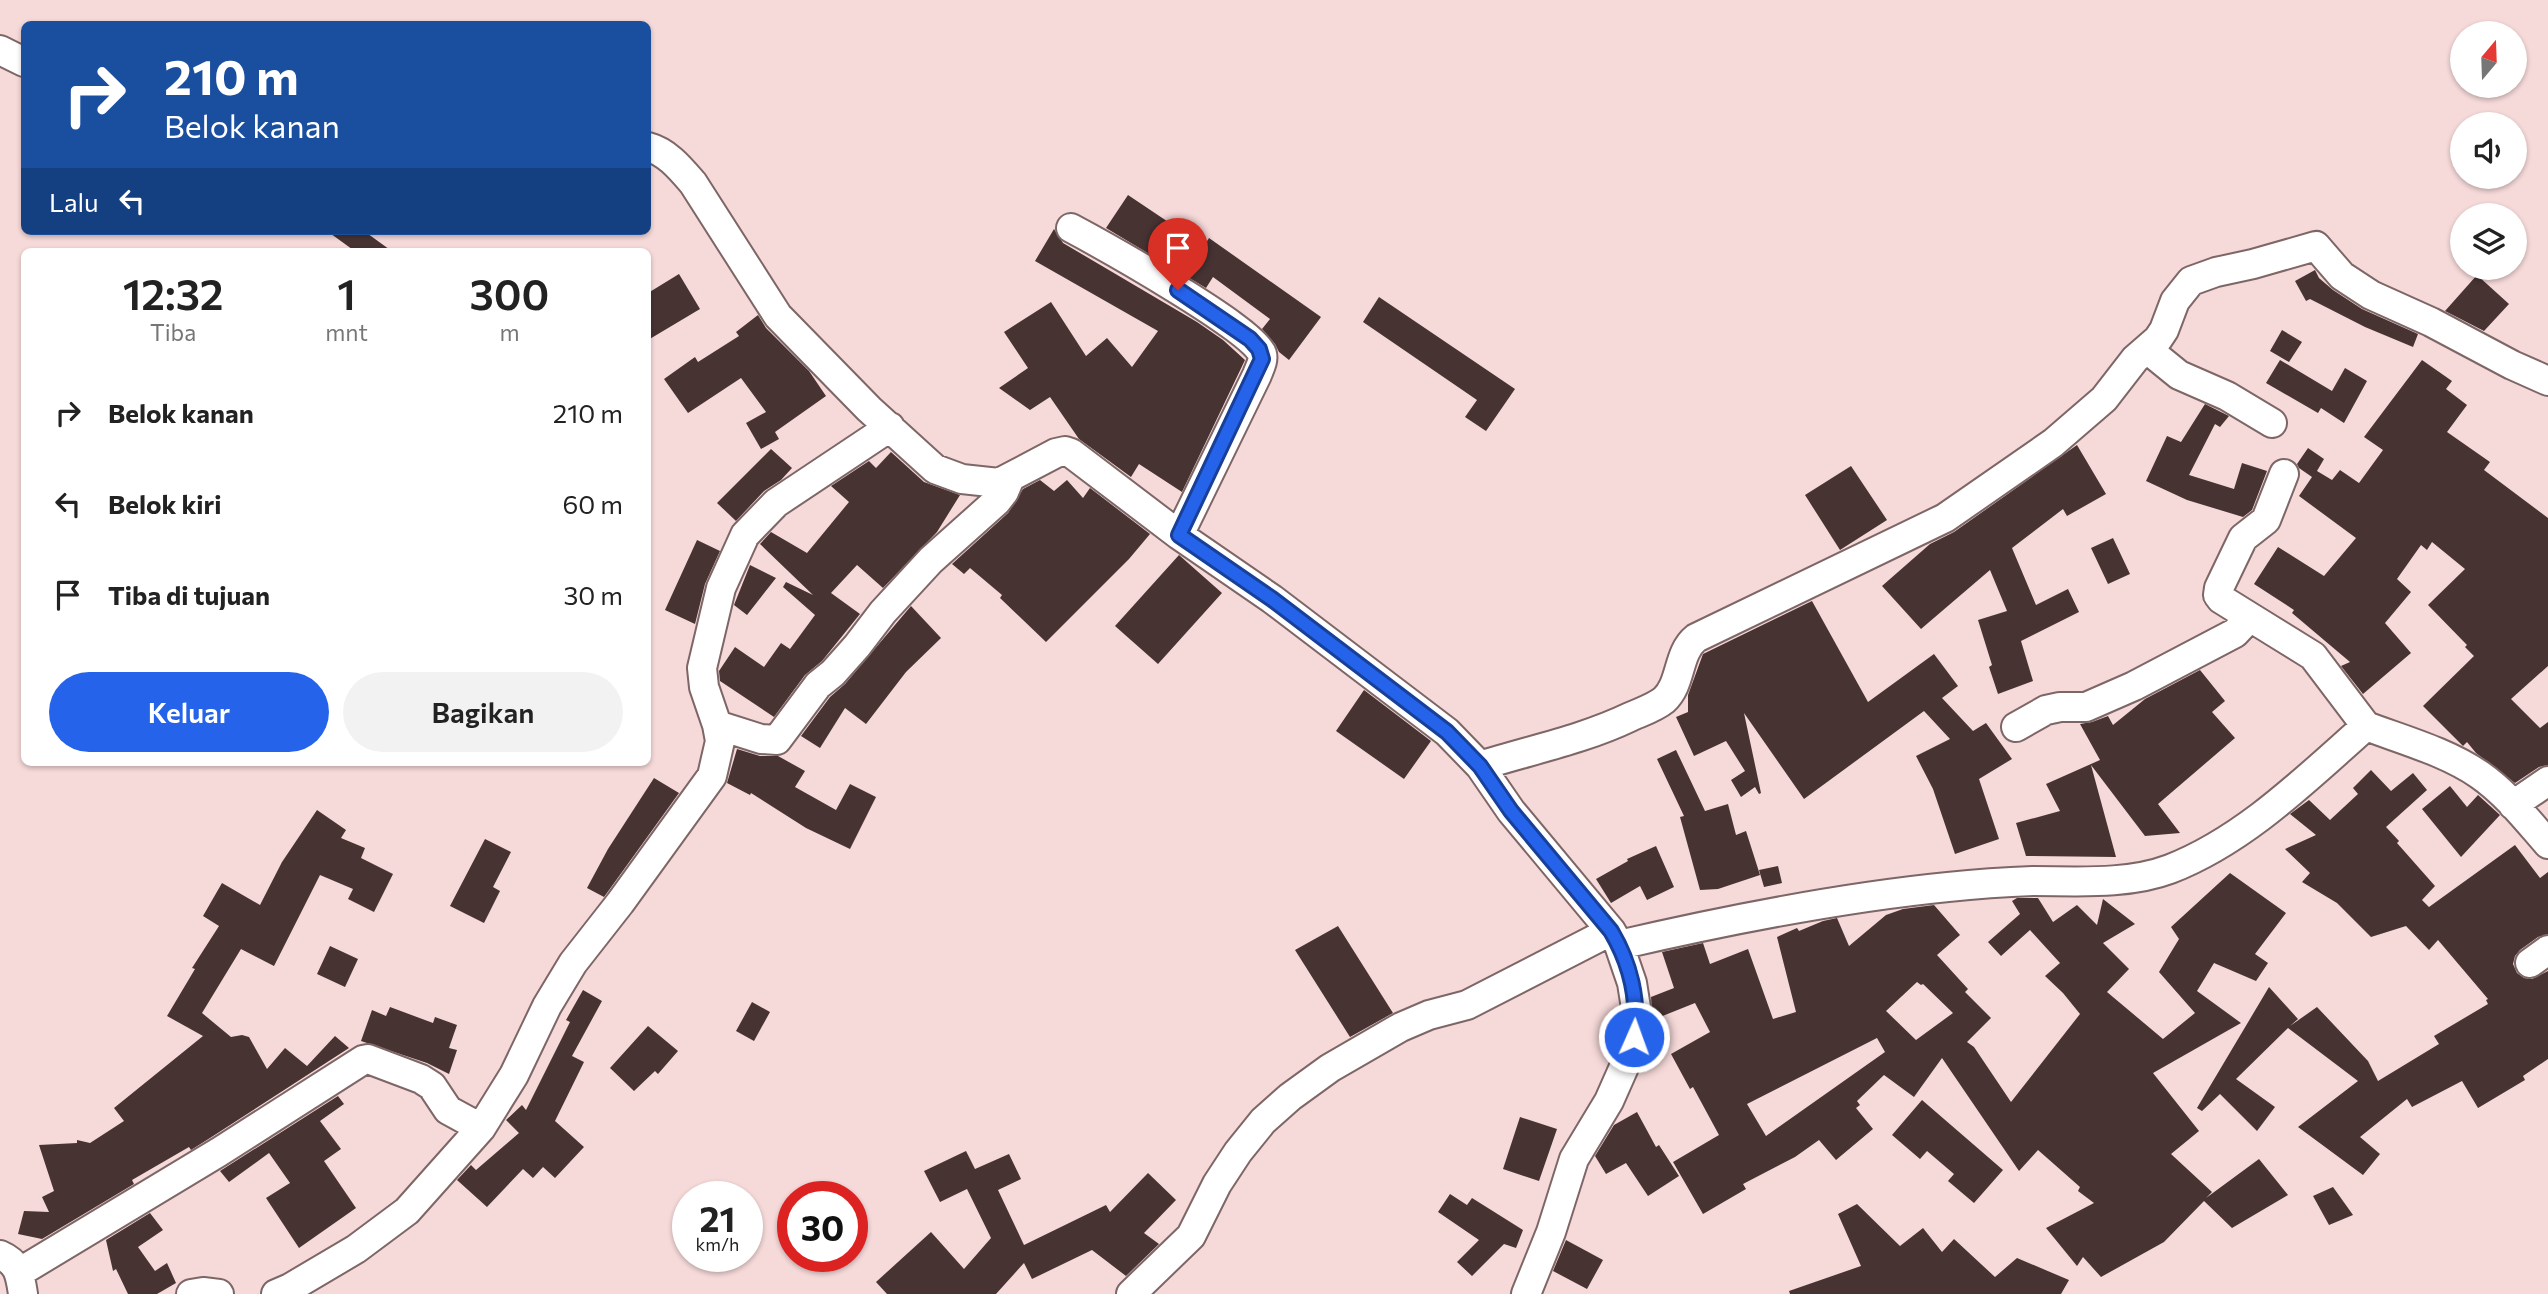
<!DOCTYPE html>
<html lang="id">
<head>
<meta charset="utf-8">
<style>
  :root { --surface:#fff; --page:#f2f2f2; --text:#222; --muted:#767676; --accent:#2563eb }
  body { margin:0; font-family:Commissioner,sans-serif; background:var(--page); color:var(--text); height:100vh; display:flex; flex-direction:column; font-size:26px; white-space:nowrap }
  * { box-sizing:border-box; margin:0 }
  p { font-size:23px; color:var(--muted) }
  .icon { flex:none; width:38px; height:38px; fill:none; stroke:currentColor; stroke-width:2; stroke-linecap:round; stroke-linejoin:round }
  .map { position:relative; flex:1; overflow:hidden }
  .side { position:absolute; left:21px; top:248px; width:630px; height:518px; display:flex; flex-direction:column; background:var(--surface); border-radius:10px; box-shadow:0 2px 5px #0004 }
  .side>* { flex:none }
  .top-card { position:absolute; left:21px; top:21px; width:630px; height:214px; border-radius:10px; box-shadow:0 2px 5px #0004; background:#1a4fa0; color:#fff; overflow:hidden }
  .needle { width:46px; rotate:19deg }
  .tools { position:absolute; left:2450px; top:21px; display:grid; gap:14px }
  .tools a { display:grid; place-items:center; width:77px; height:77px; border-radius:50%; background:var(--surface); box-shadow:0 2px 5px #0004; font-size:35px }
  .speed { position:absolute; left:672px; top:1181px; display:flex; gap:14px; font-size:35px; font-weight:700; text-align:center }
  .speed>* { display:grid; place-content:center; width:91px; height:91px; border-radius:50%; background:var(--surface); box-shadow:0 2px 5px #0004; line-height:1 }
  .speed small { font-size:18px; font-weight:400 }
  .speed .limit { border:10px solid #d22; background:#fff; color:#111 }
  .pin { position:absolute; display:grid; place-items:center; width:60px; height:60px; color:#fff; margin:-72px -30px; border-radius:50% 50% 50% 0; rotate:-45deg; box-shadow:0 0 7px #0007 }
  .pin .icon { rotate:45deg }
  .me { position:absolute; width:77px; margin:-38px; rotate:2deg; stroke-linejoin:round; filter:drop-shadow(0 0 5px #0008) }
  .turn { display:flex; align-items:center; gap:24px; height:147px; padding:0 28px; font-size:32px }
  .turn .icon { width:91px; height:91px; stroke-width:2.5 }
  .turn b { display:block; font-size:49px; line-height:60px }
  .then { display:flex; align-items:center; height:66px; padding:0 28px; background:#0003; gap:14px; font-size:26px }
  .eta { display:flex; justify-content:space-evenly; align-items:center; height:119px; text-align:center }
  .eta b { font-size:42px; font-weight:600; line-height:49px }
  .button { display:flex; gap:14px; margin-top:auto; padding:14px 28px }
  .button a { flex:1; height:80px; border-radius:42px; background:var(--accent); color:#fff; font-size:28px; font-weight:600; line-height:80px; text-align:center }
  .button a+a { background:var(--page); color:var(--text) }
  ul { padding:0; list-style:none }
  li { display:flex; align-items:center; gap:21px; height:91px; padding:0 28px }
  li div { flex:1 }
  li b { display:block; font-size:26px }
  li em { font-style:normal }
  .map>svg:first-child { display:block }
  .building { fill:#483333; fill-rule:evenodd }
  .lines { fill:none; stroke-linecap:round; stroke-linejoin:round }
  .minor-casing { stroke:#7e6666; stroke-width:32 }
  .minor { stroke:#fff; stroke-width:28 }
  .route-casing { stroke:#184099; stroke-width:18 }
  .route { stroke:#2563eb; stroke-width:12 }
</style>
</head>
<body>
<div class="map">
<svg width="2548" height="1294" viewBox="0 0 2548 1294">
  <rect width="100%" height="100%" fill="#f6d9d9"/>
  <path class="building" d="M1128 195 1204 246 1209 238 1321 317 1289 360 1279 352 1275 344 1262 329 1270 319 1213 277 1206 288 1106 228Z
    M1054 229 1063 243 1197 322 1223 340 1245 360 1182 492 1139 464 1131 477 1079 439 1050 397 1030 410 999 388 1028 368 1004 332 1051 302 1086 356 1107 338 1132 367 1158 331 1035 261Z
    M327 231H364L393 252H356Z
    M2315 270 2319 278 2333 290 2362 309 2418 334 2413 347 2365 327 2310 299 2306 301 2295 281Z
    M679 274 700 309 648 340V293Z
    M2477 275 2509 304 2484 331 2445 311Z
    M1379 297 1515 389 1486 431 1465 417 1477 400 1363 322Z
    M758 315 766 328 809 371 826 396 775 432 779 439 761 449 746 423 766 412 741 378 688 413 664 379 695 357 698 362 739 336 736 332Z
    M2282 330 2302 342 2289 362 2270 351Z
    M2280 360 2332 391 2345 368 2367 381 2344 423 2321 408 2318 413 2266 383Z
    M2422 360 2452 381 2446 389 2467 405 2447 432 2490 462 2484 470 2548 518V666L2511 699 2540 728 2548 722V765L2539 767 2515 783 2476 753 2467 742 2463 746 2423 706 2474 656 2465 647 2467 645 2428 605 2465 569 2432 542 2427 550 2421 545 2397 579 2411 592 2385 623 2411 653 2363 694 2341 666 2350 662 2292 613 2294 610 2254 584 2278 547 2324 576 2356 538 2299 496 2312 477 2299 468 2297 464 2308 448 2324 459 2317 471 2332 480 2340 470 2359 483 2383 450 2364 437Z
    M2205 404 2229 416 2220 427 2215 424 2189 475 2234 489 2242 463 2267 471 2252 510 2243 517 2187 500 2146 481 2167 436 2181 442Z
    M2077 445 2106 494 2067 516 2063 509 2012 548 2036 605 2068 589 2079 612 2021 641 2033 681 1998 694 1989 667 1992 665 1978 620 2007 611 1990 570 1921 629 1882 586 1930 544 1954 532Z
    M771 449 792 468 781 480 764 491 736 521 717 503Z
    M891 452 924 482 960 495 937 532 883 588 857 565 831 593 860 614 822 661 805 675 774 717 720 681 719 671 735 647 764 667 781 643 790 649 815 615 783 587 786 582 813 595 760 544 771 532 807 553 849 502 831 486 869 461 876 468Z
    M1851 466 1887 520 1840 550 1805 495Z
    M1040 480 1054 491 1067 480 1083 498 1090 488 1150 534 1129 559 1046 642 1000 598 1002 595 970 568 964 574 952 564 1008 513 1023 489Z
    M2113 538 2130 574 2108 584 2091 548Z
    M697 540 720 551 705 584 695 624 665 610Z
    M1179 555 1222 593 1158 664 1115 626Z
    M750 565 776 578 747 615 734 605Z
    M1812 601 1868 702 1934 654 1958 686 1942 698 1973 731 1986 723 2012 759 1979 779 1999 839 1955 854 1933 789 1916 756 1950 739 1924 711 1804 799 1744 713 1761 793 1759 794 1755 787 1741 797 1731 780 1745 771 1726 741 1694 756 1676 717 1688 712V695L1703 654Z
    M911 606 941 638 906 672 866 724 845 708 820 748 801 736 830 697 845 684Z
    M2200 670 2225 701 2212 712 2235 738 2158 804 2180 833 2145 836 2091 765 2116 857 2026 856 2016 823 2060 811 2046 784 2100 760 2080 724 2092 722 2108 716 2113 725 2145 699Z
    M1364 690 1431 741 1404 779 1336 731Z
    M737 749 760 756H778L805 771 795 787 836 810 850 784 876 797 850 849 806 828 751 793 750 795 727 783Z
    M1676 750 1705 811 1728 804 1736 835 1746 831 1760 875 1718 889 1700 890 1680 817 1684 816 1657 759Z
    M2371 770 2391 791 2413 773 2427 790 2386 827 2399 841 2397 843 2435 886 2422 900 2429 907 2515 845 2540 878 2548 872V934L2538 937 2520 950 2515 956 2513 964 2517 973 2524 978 2532 979 2548 971V1059L2523 1076 2525 1080 2478 1108 2462 1081 2412 1107 2407 1099 2360 1137 2380 1154 2363 1175 2298 1127 2358 1081 2288 1028 2236 1079 2275 1107 2257 1131 2220 1094 2202 1111 2197 1108 2269 987 2298 1019 2290 1026 2317 1007 2368 1061 2378 1081 2439 1044 2434 1036 2488 1004 2486 1000 2488 999 2438 940 2429 950 2406 926 2371 937 2337 903 2302 882 2310 873 2285 849 2316 835 2290 814 2309 800 2330 820 2358 794 2353 788Z
    M654 778 679 793 604 897 587 888 608 849Z
    M2450 786 2467 807 2478 795 2500 815 2461 857 2422 809Z
    M317 810 346 830 341 838 365 848 361 858 393 874 374 912 348 899 353 889 320 875 274 966 241 949 202 1013 231 1037 242 1035 249 1037 267 1069 285 1048 307 1066 335 1036 349 1048 210 1138 191 1150 189 1147 132 1180 134 1184 42 1239 18 1234 24 1211 49 1212 42 1197 54 1191 39 1145 77 1143V1140L90 1143 124 1121 114 1108 203 1036 167 1016 195 969 192 968 219 926 203 916 222 883 260 905 282 862Z
    M485 839 511 852 493 887 500 891 484 923 450 906Z
    M1656 846 1674 887 1647 900 1640 886 1611 903 1596 879 1628 861 1627 859Z
    M1778 866 1782 883 1764 887 1759 870Z
    M2230 873 2286 913 2255 954 2268 963 2256 981 2214 963 2197 991 2241 1023 2153 1073 2199 1131 2171 1154 2212 1192 2206 1198 2259 1159 2288 1195 2232 1228 2204 1201 2164 1242 2101 1277 2083 1257 2077 1266 2046 1228 2094 1203 2078 1191 2080 1187 2038 1150 2019 1171 1942 1058 1914 1097 1884 1075 1857 1101 1860 1105 1856 1108 1873 1129 1836 1160 1819 1140 1795 1157 1743 1184 1746 1189 1703 1214 1673 1162 1719 1135 1693 1087 1690 1089 1671 1054 1710 1032 1695 1003 1655 1019 1652 1012 1651 997 1674 988 1662 952 1703 943 1710 964 1748 949 1773 1019 1796 1012 1777 937 1797 928 1799 931 1823 921 1837 918 1849 946 1886 915 1903 909 1934 905 1960 935 1937 955 1968 989 1965 992 1991 1018 1967 1042 1974 1047 2011 1102 2080 1014 2063 993 2045 976 2060 963 2030 930 2001 956 1988 942 2020 914 2012 901 2017 898H2038L2053 922 2077 905 2097 925 2103 899 2135 924 2103 943 2129 969 2107 992 2163 1039 2195 1013 2159 972 2179 939 2171 927ZM1917 982 1921 985 1923 984 1953 1013 1916 1040 1886 1011ZM1877 1038 1885 1052 1766 1136 1747 1104Z
    M1338 926 1393 1013 1350 1037 1295 950Z
    M330 946 358 959 345 987 317 974Z
    M583 990 602 1001 572 1056 584 1062 555 1121 584 1147 555 1178 543 1167 533 1178 523 1169 487 1207 457 1180 471 1165 476 1170 519 1133 506 1120 522 1105 526 1110 570 1022 566 1020Z
    M752 1002 770 1012 754 1041 736 1031Z
    M390 1007 433 1023 435 1017 457 1025 449 1048 457 1050 449 1074 427 1063 361 1041 372 1010 386 1016Z
    M648 1026 678 1051 658 1074 655 1071 634 1091 610 1068Z
    M338 1096 344 1104 320 1121 341 1149 324 1161 356 1208 299 1248 266 1198 290 1183 269 1153 229 1182 220 1171Z
    M1922 1100 2003 1170 1974 1203 1948 1181 1954 1174 1927 1151 1920 1159 1892 1135Z
    M1637 1112 1656 1147 1659 1145 1679 1176 1648 1196 1626 1163 1606 1174 1595 1156 1614 1125Z
    M1520 1117 1557 1129 1539 1181 1503 1169Z
    M966 1151 975 1169 1009 1154 1021 1179 998 1190 1024 1245 1106 1205 1110 1212 1148 1173 1176 1200 1144 1233 1159 1244 1126 1276 1092 1250 1032 1279 1024 1263 996 1294H887L876 1282 931 1232 964 1269 991 1238 967 1189 940 1202 924 1171Z
    M2333 1187 2353 1215 2329 1225 2313 1196Z
    M1450 1194 1467 1205 1472 1198 1523 1230 1516 1248 1504 1244 1472 1276 1457 1262 1479 1240 1438 1212Z
    M1857 1204 1900 1246 1923 1228 1942 1252 1954 1239 1995 1277 2017 1258 2069 1280 2061 1294H1790L1789 1291 1861 1266 1838 1214Z
    M150 1213 163 1230 138 1247 155 1271 167 1263 176 1283 157 1294H128L116 1269 113 1271 106 1240Z
    M1566 1240 1603 1260 1587 1289 1553 1271Z"/>
  <g class="lines">
    <defs>
      <path id="minor" d="M0 50 24 62
        M648 147C667 152 680 168 693 183L778 316 869 409 935 469 962 479 999 483 1056 453 1065 451 1071 453 1179 535 1272 599 1447 732 1480 766 1511 811 1611 931 1619 945C1727 920 1837 898 1948 887 1976 884 2005 882 2033 881 2077 881 2128 885 2170 869 2245 840 2307 778 2366 726 2403 740 2447 752 2480 775 2506 793 2527 820 2548 844
        M1071 228C1101 244 1255 330 1262 354 1264 361 1259 369 1257 375L1179 535
        M2147 349 2179 375 2227 396 2272 423
        M2250 617 2221 599 2218 595 2219 588 2243 538 2266 520 2284 474
        M717 725 761 739 777 740 818 685 833 673 857 646 883 612 931 560 997 501 1004 492 1010 478
        M2016 727 2046 710 2060 707H2086L2134 686 2235 633 2250 617 2313 656 2366 726
        M1480 766C1530 750 1582 740 1630 717 1641 712 1654 708 1664 700 1682 684 1677 653 1696 638L1945 518 2053 443 2104 399 2135 359 2158 339 2164 330 2175 301 2191 281 2216 272 2253 264 2316 246 2342 276 2371 295 2431 322 2512 365 2548 381
        M2513 805 2548 781
        M2530 963 2548 950
        M0 1255C19 1263 20 1275 23 1294
        M20 1272 219 1152 363 1060 368 1059 421 1079 432 1086 448 1110 481 1128
        M191 1294 203 1292 219 1294
        M276 1294 290 1288 356 1249 407 1211 481 1128 514 1075 547 1006 573 963 620 903 712 776 720 741 717 725 704 687 702 668 721 588 745 535 776 503 890 427
        M1131 1294 1191 1236 1217 1184 1238 1152 1263 1121 1290 1097 1330 1068 1401 1027 1429 1015 1467 1005 1611 931
        M1526 1294 1551 1232 1574 1159 1609 1101 1632 1049 1636 1008 1632 983 1619 945"/>
    </defs>
    <use href="#minor" class="minor-casing"/>
    <use href="#minor" class="minor"/>
  </g>
  <g class="lines">
    <defs>
      <path id="route" d="M1178 290 1250 339 1259 349 1262 359 1179 535 1272 599 1447 732 1480 766 1511 811 1611 931C1630 963 1639 1000 1634 1037"/>
    </defs>
    <use href="#route" class="route-casing"/>
    <use href="#route" class="route"/>
  </g>
</svg>
<div class="tools">
<a><svg class="needle" viewBox="-14 -14 28 28"><path d="M0-13l5 13h-10z" fill="#e53935"/><path d="M0 13l5-13h-10z" fill="#767676"/></svg></a>
<a><svg class="icon" aria-label="sound" viewBox="0 0 24 24"><path d="M4 9h4l5-4v14l-5-4H4zM17 9q2 3 0 6"/></svg></a>
<a><svg class="icon" aria-label="layers" viewBox="0 0 24 24"><path d="M12 4l9 5-9 5-9-5zM3 14l9 5 9-5"/></svg></a>
</div>
<div class="speed"><div>21<small>km/h</small></div><div class="limit">30</div></div>
<div class="pin" style="left:1178px;top:290px;background:#d93025"><svg class="icon" aria-label="arrive" viewBox="0 0 24 24"><path d="M6 21V4h12l-3 4 3 4H6"/></svg></div>
<svg class="me" style="left:1634px;top:1037px" viewBox="-20 -20 40 40"><circle r="17" fill="#2563eb" stroke="#fff" stroke-width="3"/><path d="M0-11L8 9 0 5-8 9z" fill="#fff"/></svg>
<div class="top-card">
<div class="turn"><svg class="icon" aria-label="right" viewBox="0 0 24 24"><path d="M7 20v-9h11M14 6l5 5-5 5"/></svg><div><b>210 m</b>Belok kanan</div></div>
<div class="then">Lalu<svg class="icon" aria-label="left" viewBox="0 0 24 24"><path d="M17 20v-9H6M10 6l-5 5 5 5"/></svg></div>
</div>
<section class="side">
<div class="eta">
<div><b>12:32</b><p>Tiba</p></div>
<div><b>1</b><p>mnt</p></div>
<div><b>300</b><p>m</p></div>
</div>
<ul>
<li><svg class="icon" aria-label="right" viewBox="0 0 24 24"><path d="M7 20v-9h11M14 6l5 5-5 5"/></svg><div><b>Belok kanan</b></div><em>210 m</em></li>
<li><svg class="icon" aria-label="left" viewBox="0 0 24 24"><path d="M17 20v-9H6M10 6l-5 5 5 5"/></svg><div><b>Belok kiri</b></div><em>60 m</em></li>
<li><svg class="icon" aria-label="arrive" viewBox="0 0 24 24"><path d="M6 21V4h12l-3 4 3 4H6"/></svg><div><b>Tiba di tujuan</b></div><em>30 m</em></li>
</ul>
<div class="button"><a>Keluar</a><a>Bagikan</a></div>
</section>
</div>
</body>
</html>
